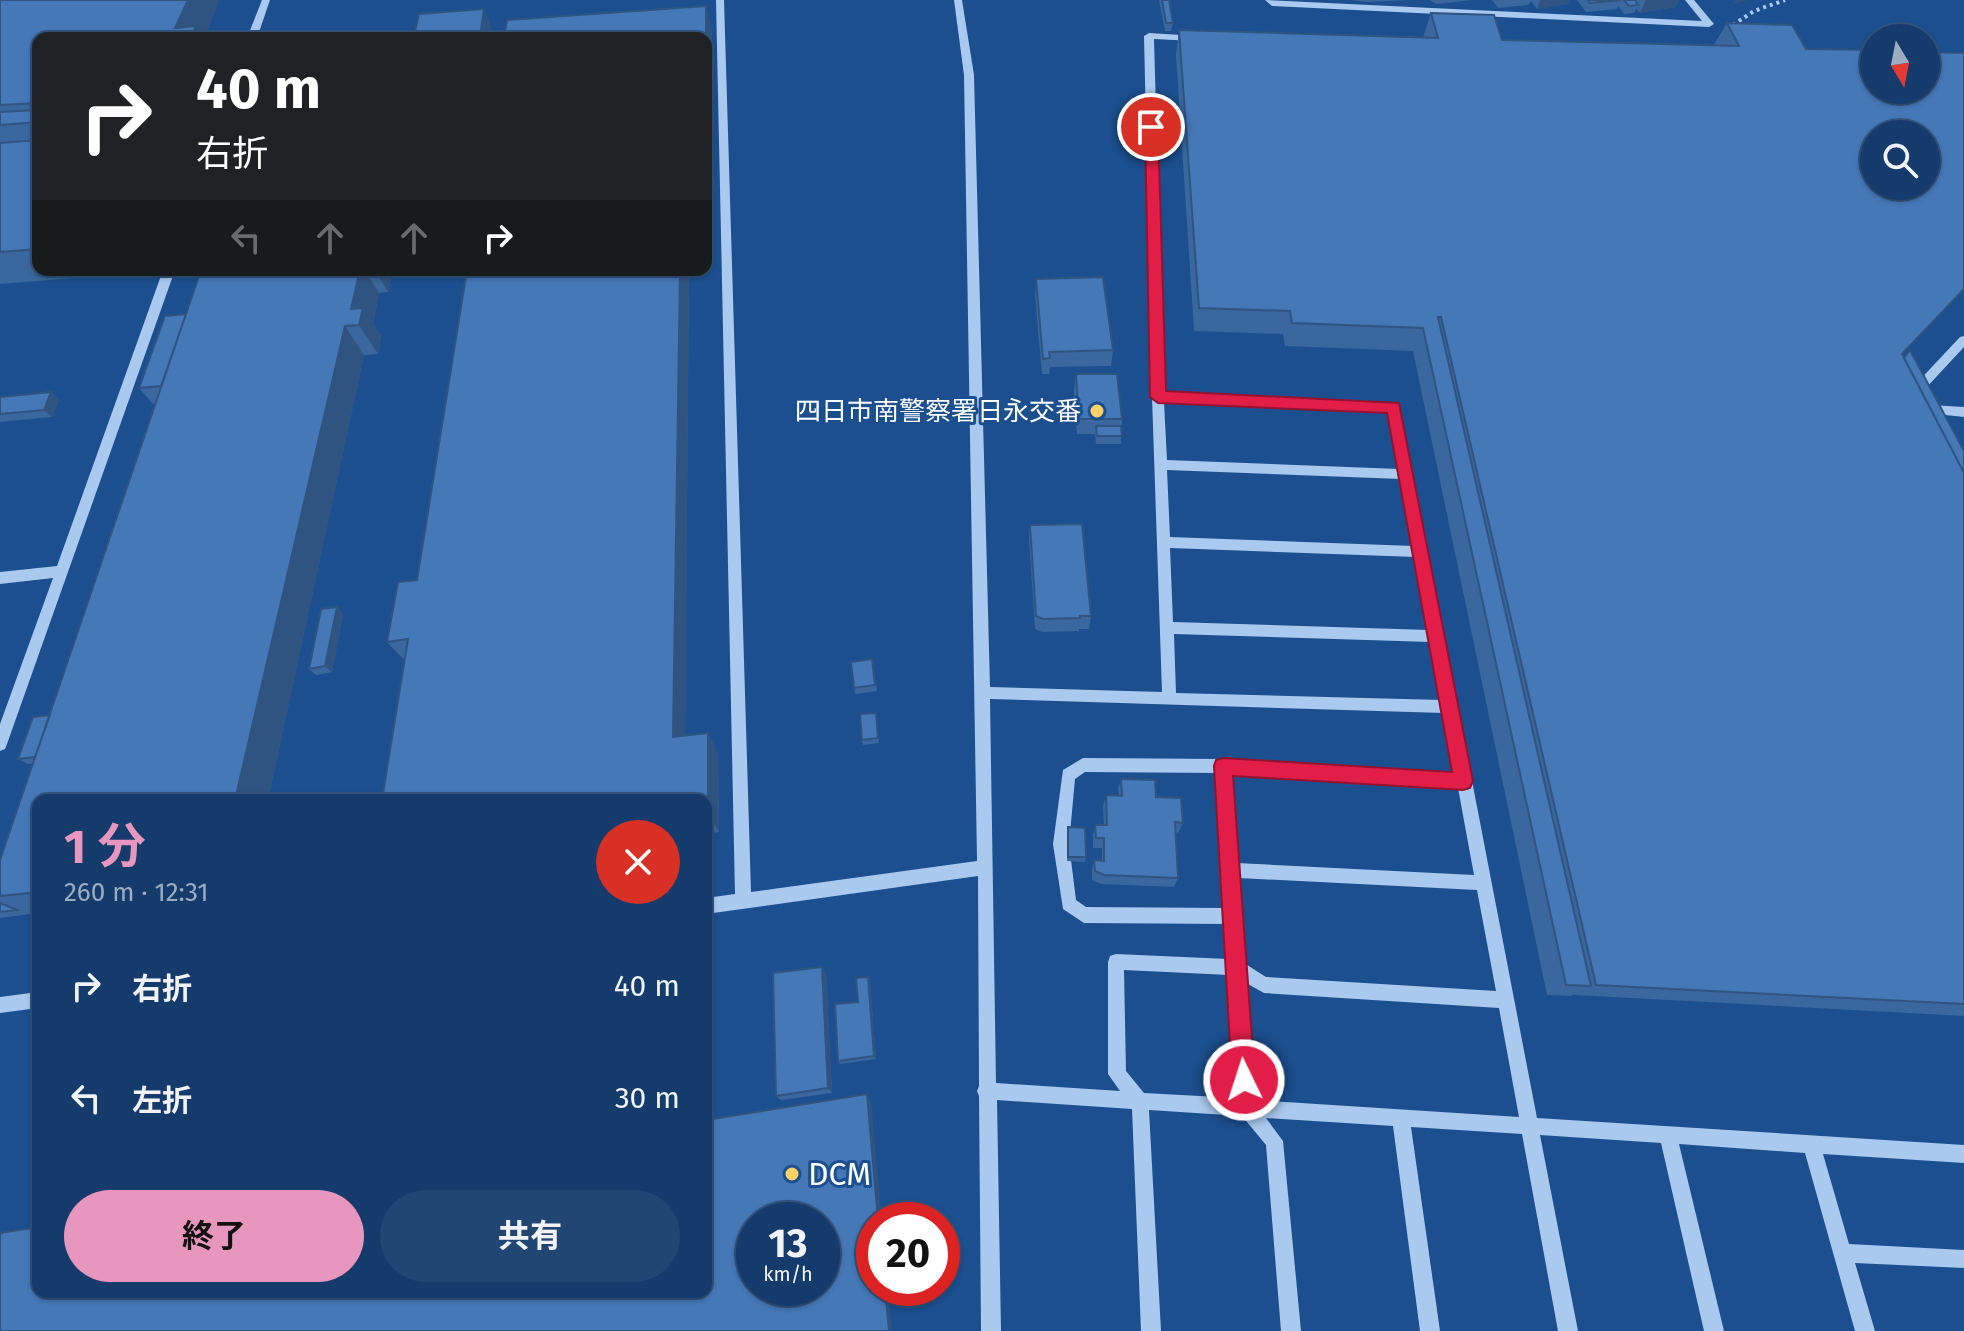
<!DOCTYPE html>
<html lang="ja">
<head>
<meta charset="utf-8">
<style>
  :root { --surface:#143b6b; --page:#214673; --text:#f1f3f6; --muted:#9dadc1; --line:#33557e; --accent:#e797bd }
  body { margin:0; font-family:"Fira Sans","Noto Sans JP",sans-serif; background:var(--page); color:var(--text); height:100vh; display:flex; flex-direction:column; font-size:30px; white-space:nowrap }
  * { box-sizing:border-box; margin:0 }
  p { font-size:26px; color:var(--muted) }
  .icon { flex:none; width:44px; height:44px; fill:none; stroke:currentColor; stroke-width:2; stroke-linecap:round; stroke-linejoin:round }
  .map { position:relative; flex:1; overflow:hidden }
  .details { position:absolute; left:32px; top:794px; width:680px; height:504px; display:flex; flex-direction:column; background:var(--surface); border-radius:16px; box-shadow:0 2px 6px #0004,0 0 0 2px var(--line) }
  .details>* { flex:none }
  .guide { position:absolute; left:32px; top:32px; width:680px; height:244px; border-radius:16px; box-shadow:0 2px 6px #0004,0 0 0 2px var(--line); background:#202124; color:#fff; overflow:hidden }
  .needle { width:52px; rotate:170deg }
  .tools { position:absolute; left:1860px; top:24px; display:grid; gap:16px }
  .tools a { display:grid; place-items:center; width:80px; height:80px; border-radius:50%; background:var(--surface); box-shadow:0 2px 6px #0004,0 0 0 2px var(--line); font-size:40px }
  .speed { position:absolute; left:736px; top:1202px; display:flex; gap:16px; font-size:40px; font-weight:700; text-align:center }
  .speed>* { display:grid; place-content:center; width:104px; height:104px; border-radius:50%; background:var(--surface); box-shadow:0 2px 6px #0004,0 0 0 2px var(--line); line-height:1 }
  .speed small { font-size:20px; font-weight:400 }
  .speed .limit { border:12px solid #d22; background:#fff; color:#111 }
  .pin { position:absolute; display:grid; place-items:center; width:68px; height:68px; color:#fff; margin:-34px; border:4px solid #fff; border-radius:50%; box-shadow:0 2px 8px #0007 }
  .me { position:absolute; width:88px; margin:-44px; rotate:356deg; stroke-linejoin:round; filter:drop-shadow(0 0 6px #0008) }
  .turn { display:flex; align-items:center; gap:28px; height:168px; padding:0 32px; font-size:36px }
  .turn .icon { width:104px; height:104px; stroke-width:2.5 }
  .turn b { display:block; font-size:56px; line-height:68px }
  .lanes { display:flex; align-items:center; height:76px; padding:0 32px; background:#0003; justify-content:center; gap:40px; direction:ltr }
  .lanes .off { opacity:.35 }
  .round { display:grid; place-items:center; flex:none; width:84px; height:84px; border-radius:42px; background:var(--page) }
  .overview { display:flex; align-items:center; justify-content:space-between; height:136px; padding:0 32px }
  h1 { font-size:48px; font-weight:700; line-height:60px; color:var(--accent) }
  .button { display:flex; gap:16px; margin-top:auto; padding:16px 32px }
  .button a { flex:1; height:92px; border-radius:48px; background:var(--accent); color:#111; font-size:32px; font-weight:700; line-height:92px; text-align:center }
  .button a+a { background:var(--page); color:var(--text) }
  ul { padding:0; list-style:none }
  li { display:flex; align-items:center; gap:24px; height:112px; padding:0 32px }
  li div { flex:1 }
  li b { display:block; font-size:30px }
  li em { font-style:normal }
  .map>svg:first-child { display:block }
  .lines { fill:none; stroke-linecap:round; stroke-linejoin:round }
  .path { stroke:#a9c9ee; stroke-width:4; stroke-dasharray:3 4; stroke-linecap:butt }
  .minor { fill:#a9c9ee; fill-rule:evenodd }
  .wall { fill:#3a679d }
  .shaded-wall { fill:#305480 }
  .building { fill:#4478b7; stroke:#305480; stroke-width:2; fill-rule:evenodd }
  .route { fill:#e11d48; stroke:#92132f; stroke-width:2 }
  .poi-dot { fill:#ffd166; stroke:#1b4f8f; stroke-width:3 }
  .labels { text-anchor:middle; stroke-width:6; stroke-linejoin:round; paint-order:stroke }
  .poi-label { font-size:26px; fill:#fff; stroke:#1b4f8f; text-anchor:end }
  .near-poi-label { font-size:32px; fill:#fff; stroke:#1b4f8f; text-anchor:start }
</style>
</head>
<body>
<div class="map">
<svg width="1964" height="1331" viewBox="0 0 1964 1331">
  <rect width="100%" height="100%" fill="#1b4f8f"/>
  <g class="lines">
    <path class="path" d="M1733 25 1754 11 1785 0"/>
    <path class="minor" d="M262 0H270L257 38H247Z
      M716 0H724L751 892 977 861 964 75 954 0H962L974 75 990 687 1162 692 1152 397 1144 36 1149 33 1197 36 1199 38 1194 41 1154 39 1164 393 1394 403 1400 407 1537 1118 1964 1145V1163L1823 1154 1849 1244 1964 1250V1268L1855 1263 1875 1331H1855L1805 1153 1679 1144 1724 1331H1704L1661 1143 1540 1135 1578 1331H1558L1522 1134 1411 1127 1440 1331H1420L1393 1126 1266 1118 1283 1141 1301 1331H1281L1266 1145 1242 1116 1149 1110 1161 1331H1141L1132 1109 997 1100 1001 1331H981L979 1096 977 1091 979 1086 978 876 706 914V898L735 894ZM1164 402 1389 411 1399 469 1167 460ZM1167 470 1401 479 1414 546 1170 537ZM1170 548 1416 557 1429 630 1173 622ZM1174 634 1431 642 1442 700 1176 693ZM990 699 1444 713 1456 774 1223 759 1083 758 1063 770 1053 844 1063 909 1084 923 1226 924 1228 959 1116 954 1110 956 1108 962V1074L1120 1091 996 1083ZM1085 772 1216 773 1225 908 1086 907 1076 900 1069 844 1075 779ZM1231 773 1458 788 1474 875 1237 863ZM1238 878 1477 890 1496 991 1266 977 1244 963ZM1124 970 1229 975 1237 1098 1144 1093 1126 1071ZM1246 983 1264 993 1499 1008 1519 1117 1254 1100Z
      M1265 0 1702 21 1685 0H1694L1714 24 1709 27 1272 6Z
      M163 270H175L7 744 5 749 0 751V724L53 578 0 584V572L57 566Z
      M1964 336V347L1925 389 1929 395 1927 398H1919L1913 388 1915 385 1960 337Z
      M1931 405 1964 407V417L1927 413 1925 410Z
      M38 992V1008L0 1013V997Z"/>
  </g>
  <path class="wall" d="M0 0H219L204 38H38V270H113L111 275 0 284Z
    M1159 0H1169L1173 23 1171 31H1165Z
    M1353 0H1411L1366 2Z
    M1429 0H1472L1437 4Z
    M1492 0H1569L1567 4 1537 9 1531 1 1528 5 1498 8Z
    M1577 0H1679L1675 7 1640 13 1636 9 1634 13 1624 14 1618 6 1617 9 1586 12Z
    M706 6 712 36 713 67H706V38H504Z
    M1431 13 1502 40 1713 46 1727 23 1902 354 1964 451V1016L1575 995V994L1571 996 1547 995 1413 351 1285 346 1283 334 1194 331 1176 54 1179 30 1423 37Z
    M706 105 709 115V150H707L714 179V214L706 215Z
    M201 270H390L392 274 388 292 379 293 373 323 381 336 378 354 364 355 268 800H38V913L0 918V860L33 764H28L18 759 49 715 155 403 153 404 139 388 186 314Z
    M689 270 685 736 708 733 718 754 719 832 706 834V800L404 660 387 642 417 580Z
    M1036 279 1113 350 1111 366 1050 367 1049 374H1042L1035 295Z
    M1076 374 1122 419 1121 444H1096L1095 434H1077L1074 390Z
    M0 397 59 400 52 417 0 422Z
    M1030 525 1091 616 1089 629H1079V631L1042 632 1035 629 1029 539Z
    M337 607 343 614 332 672 316 675 309 669Z
    M872 659 877 691 855 694 854 688Z
    M876 713 879 743 863 745 862 740Z
    M1121 779 1156 797 1183 823 1178 833 1176 832 1178 878 1174 887 1101 884 1092 880V870L1094 860 1102 861V848H1093V835L1095 825H1104L1103 806 1106 795 1119 796 1118 789Z
    M1068 827 1086 857 1085 862 1067 861Z
    M826 974 832 1093 781 1100 776 1096Z
    M868 977 870 981 876 1059 840 1064 838 1061 858 1002Z"/>
  <path class="shaded-wall" d="M188 0H219L204 38H182L175 28Z
    M1540 0H1569L1567 4 1537 9Z
    M1646 0H1679L1675 7 1640 13Z
    M1736 0H1748L1733 4Z
    M706 6 712 36 713 67 706 37Z
    M484 9 491 25 489 38H483L481 30Z
    M706 105 709 115V150L706 139Z
    M707 149 714 179V214L707 185Z
    M360 270H365L379 293 373 323 381 336 378 354 359 325 351 309Z
    M375 270H390L392 274 388 292Z
    M680 270H689L685 758 673 737Z
    M345 326 364 355 268 800H235Z
    M51 392 59 400 52 417 44 410Z
    M337 607 343 614 332 672 325 666Z
    M708 733 718 754 719 832 708 814Z
    M822 967 826 974 832 1093 828 1088Z
    M868 977 870 981 876 1059 874 1056Z
    M706 1035 708 1036 711 1105 706 1102Z
    M867 1094 871 1101 882 1220H878Z
    M885 1288H888L892 1331H889Z"/>
  <path class="building" d="M0 0H188L175 28 196 26 191 38H38V103L0 105Z
    M1162 0H1169L1173 23H1166Z
    M1588 0H1621L1590 3Z
    M1624 0H1635L1638 5 1629 6Z
    M706 6V37L689 38H504L507 20Z
    M484 9 481 30 485 29 483 38H373L414 35 419 14Z
    M1431 13 1494 15 1502 40 1739 46 1727 23 1792 25 1806 49 1874 50V90H1926V52L1964 53V289L1902 354 1964 473V1004L1596 985 1441 317H1438L1591 986 1566 985 1423 328 1292 323 1290 311 1199 308 1179 30 1438 38ZM1874 134H1926V186H1874Z
    M38 110V122L0 125V112Z
    M38 140V249L0 252V143Z
    M706 149H707L706 185Z
    M201 270H360L351 309 363 308 359 325 345 326 235 800H38V892L0 896V860Z
    M467 270H680L673 737 708 733V814H706V800H382L408 639 387 642 398 582 417 580Z
    M1103 277 1113 350 1049 352 1050 358 1043 359 1036 279Z
    M186 314 161 386 139 388 165 316Z
    M1910 350 1964 451V473L1904 358Z
    M1076 374H1117L1122 419H1079Z
    M51 392 44 410 0 414V397Z
    M1096 426H1121L1122 436H1097Z
    M1082 524 1091 616H1080V618L1043 619 1036 616 1030 525Z
    M337 607 325 666 309 669 321 609Z
    M872 659 875 685 854 688 851 662Z
    M876 713 878 738 862 740 860 714Z
    M50 715 35 757 18 759 33 717Z
    M1121 779 1155 780 1156 797 1181 798 1183 823 1175 822 1178 878 1104 875 1095 871 1094 860 1104 861V838H1096L1095 825H1107L1106 795 1122 796Z
    M1068 827 1085 828 1086 857H1068Z
    M0 903 17 910 0 912Z
    M822 967 828 1088 776 1096 773 973Z
    M868 977 874 1056 838 1061 835 1004 858 1002 856 978Z
    M867 1094 878 1220H874V1288H885L889 1331H0V1233L38 1227V1292H706V1120ZM754 1220H822V1288H754Z"/>
  <path class="route" d="M1151 123 1158 127 1166 391 1399 403 1473 781 1470 788 1463 790 1233 776 1255 1080 1251 1087 1244 1091 1236 1087 1232 1080 1214 766 1216 760 1223 758 1452 772 1387 413 1158 403 1150 397 1145 127Z"/>
  <g class="poi-dot">
    <circle cx="1097" cy="411" r="8"/>
    <circle cx="792" cy="1174" r="8"/>
  </g>
  <g class="labels">
    <g class="poi-label">
      <text x="1081" y="420">四日市南警察署日永交番</text>
    </g>
    <g class="near-poi-label">
      <text x="808" y="1185">DCM</text>
    </g>
  </g>
</svg>
<div class="tools">
<a><svg class="needle" viewBox="-14 -14 28 28"><path d="M0-13l5 13h-10z" fill="#e53935"/><path d="M0 13l5-13h-10z" fill="#9dadc1"/></svg></a>
<a><svg class="icon" aria-label="search" viewBox="0 0 24 24"><circle cx="10" cy="10" r="6"/><path d="M15 15l6 6"/></svg></a>
</div>
<div class="speed"><div>13<small>km/h</small></div><div class="limit">20</div></div>
<div class="pin" style="left:1151px;top:127px;background:#d93025"><svg class="icon" aria-label="arrive" viewBox="0 0 24 24"><path d="M6 21V4h12l-3 4 3 4H6"/></svg></div>
<svg class="me" style="left:1244px;top:1080px" viewBox="-20 -20 40 40"><circle r="17" fill="#e11d48" stroke="#fff" stroke-width="3"/><path d="M0-11L8 9 0 5-8 9z" fill="#fff"/></svg>
<div class="guide">
<div class="turn"><svg class="icon" aria-label="right" viewBox="0 0 24 24"><path d="M7 20v-9h11M14 6l5 5-5 5"/></svg><div><b>40 m</b>右折</div></div>
<div class="lanes"><svg class="icon off" aria-label="left" viewBox="0 0 24 24"><path d="M17 20v-9H6M10 6l-5 5 5 5"/></svg><svg class="icon off" aria-label="ahead" viewBox="0 0 24 24"><path d="M12 20V5M6 11l6-6 6 6"/></svg><svg class="icon off" aria-label="ahead" viewBox="0 0 24 24"><path d="M12 20V5M6 11l6-6 6 6"/></svg><svg class="icon" aria-label="right" viewBox="0 0 24 24"><path d="M7 20v-9h11M14 6l5 5-5 5"/></svg></div>
</div>
<section class="details">
<div class="overview"><div><h1>1 分</h1><p>260 m · 12:31</p></div><a class="round" style="background:#d93025;color:#fff"><svg class="icon" aria-label="close" viewBox="0 0 24 24"><path d="M6 6l12 12M18 6L6 18"/></svg></a></div>
<ul>
<li><svg class="icon" aria-label="right" viewBox="0 0 24 24"><path d="M7 20v-9h11M14 6l5 5-5 5"/></svg><div><b>右折</b></div><em>40 m</em></li>
<li><svg class="icon" aria-label="left" viewBox="0 0 24 24"><path d="M17 20v-9H6M10 6l-5 5 5 5"/></svg><div><b>左折</b></div><em>30 m</em></li>
</ul>
<div class="button"><a>終了</a><a>共有</a></div>
</section>
</div>
</body>
</html>
